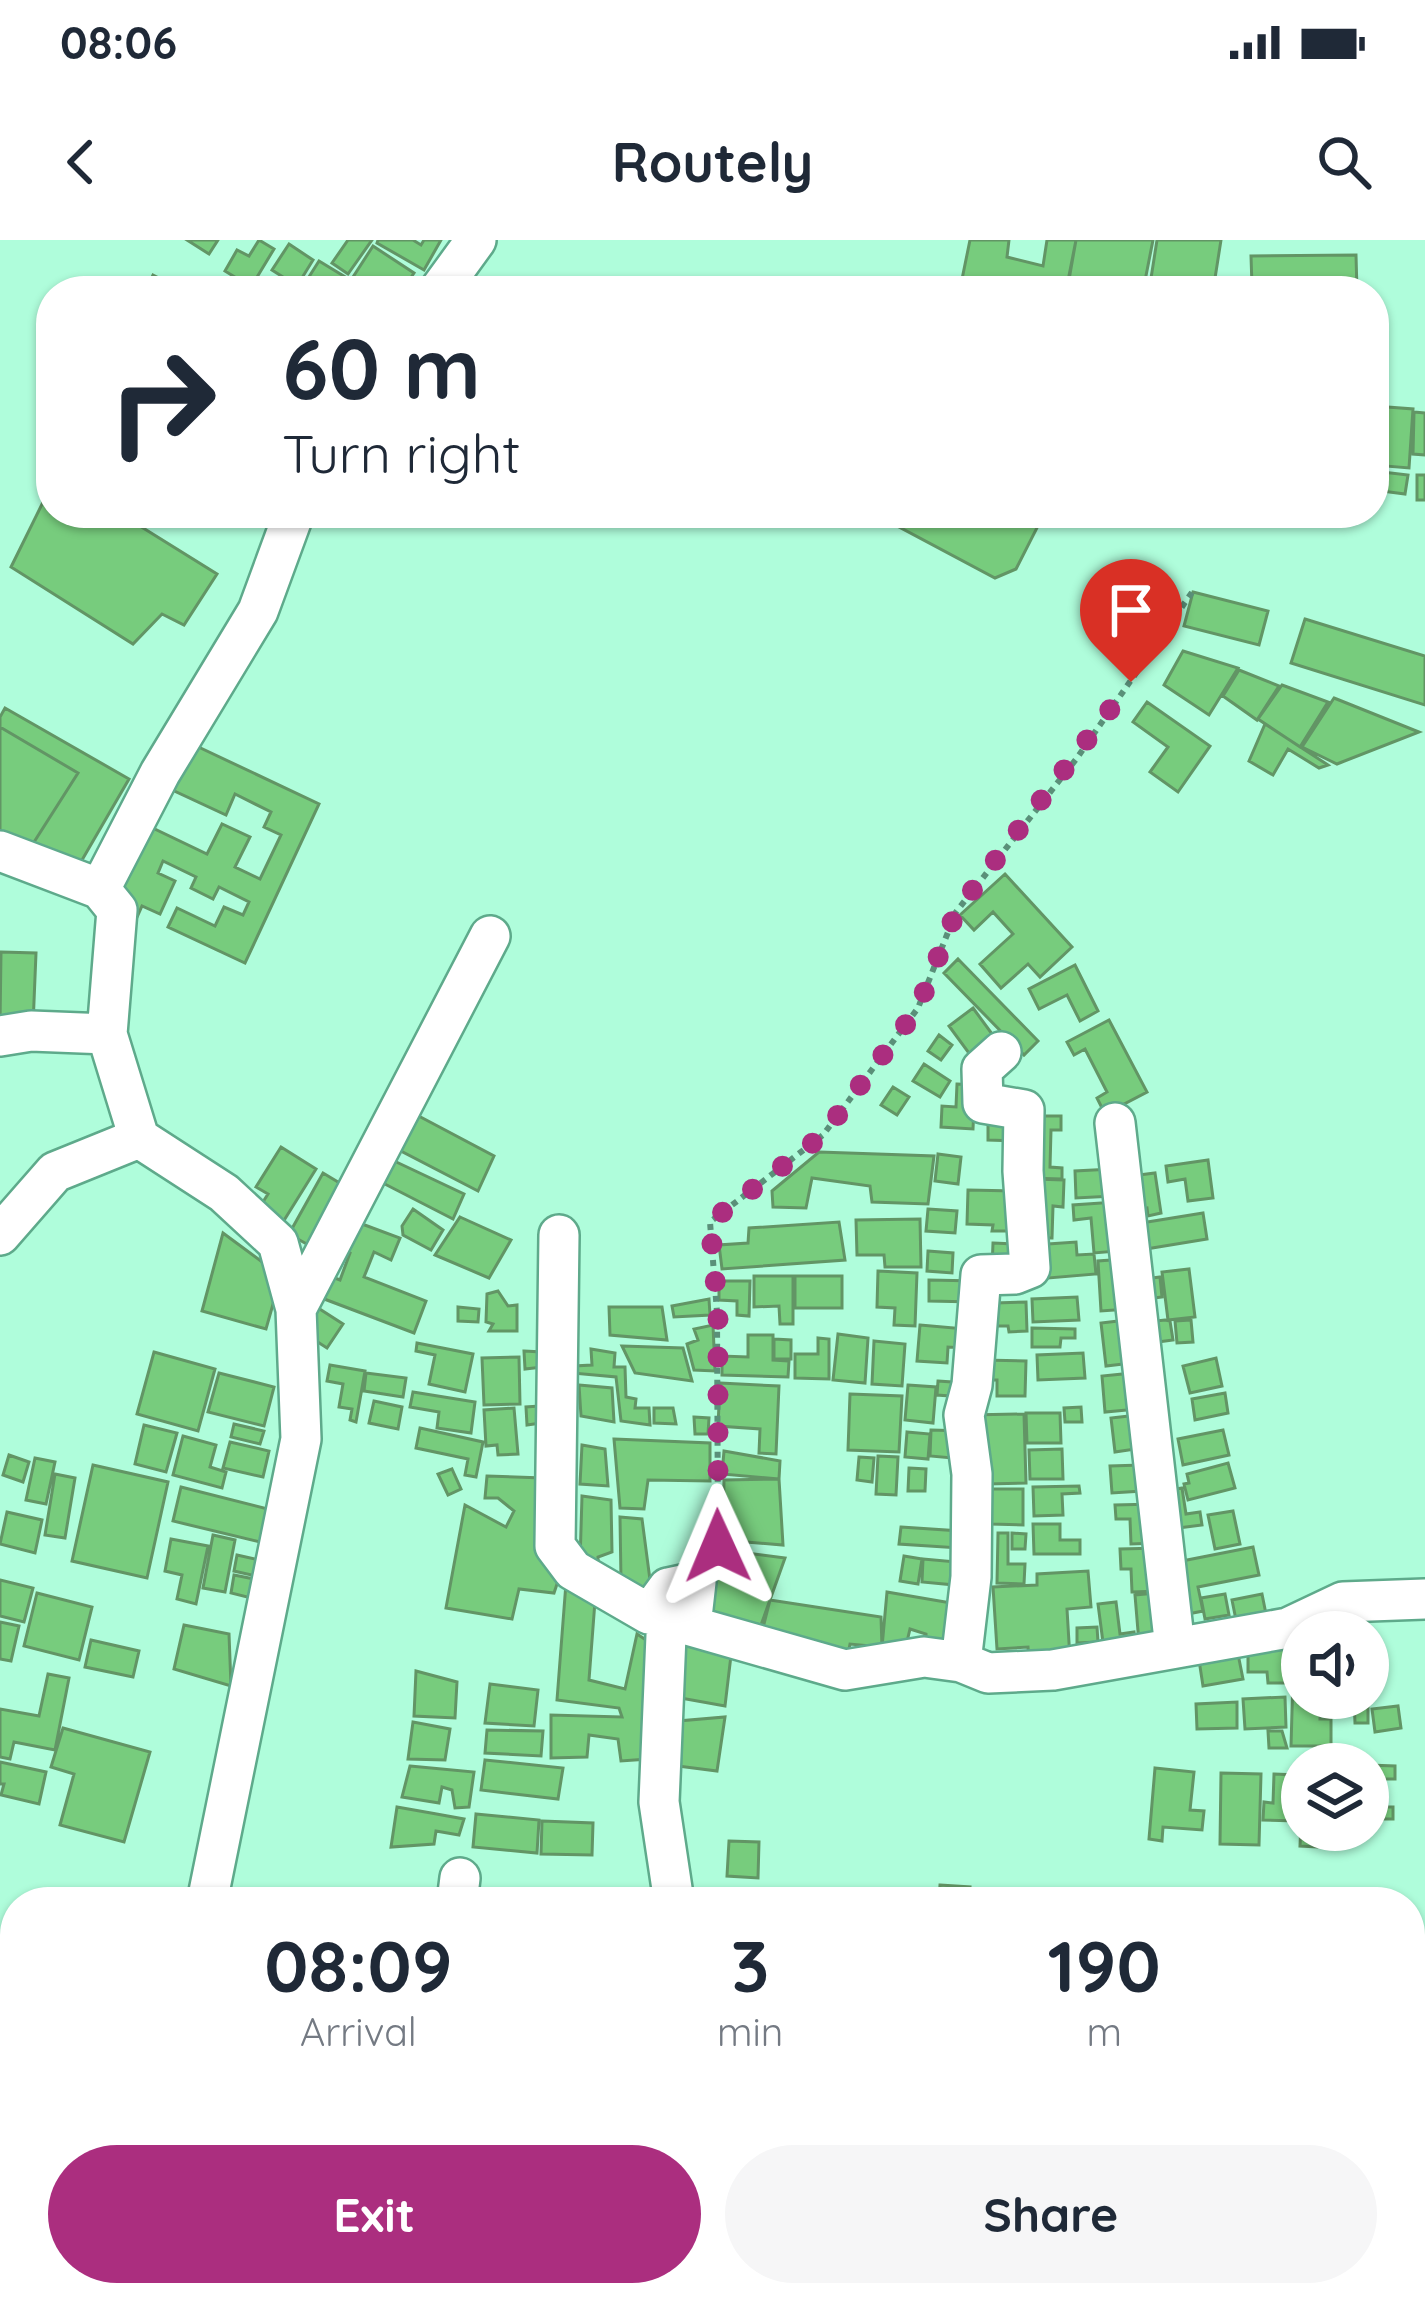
<!DOCTYPE html>
<html lang="en">
<head>
<meta charset="utf-8">
<style>
  :root { --surface:#fff; --page:#f6f6f7; --text:#1f2937; --muted:#747a83; --accent:#ab2e7f }
  body { margin:0; font-family:Quicksand,sans-serif; background:var(--page); color:var(--text); height:100vh; display:flex; flex-direction:column; font-size:45px; white-space:nowrap }
  * { box-sizing:border-box; margin:0 }
  p { font-size:39px; color:var(--muted) }
  .icon { flex:none; width:66px; height:66px; fill:none; stroke:currentColor; stroke-width:2; stroke-linecap:round; stroke-linejoin:round }
  .map { position:relative; flex:1; overflow:hidden }
  .drawer { position:absolute; left:0px; top:1647px; width:1425px; height:420px; display:flex; flex-direction:column; background:var(--surface); border-radius:48px 48px 0 0; box-shadow:0 3px 9px #0004 }
  .drawer>* { flex:none }
  .banner { position:absolute; left:36px; top:36px; width:1353px; height:252px; border-radius:48px; box-shadow:0 3px 9px #0004; background:#fff; color:var(--text); overflow:hidden }
  .controls { position:absolute; left:1281px; top:1371px; display:grid; gap:24px }
  .controls a { display:grid; place-items:center; width:108px; height:108px; border-radius:50%; background:var(--surface); box-shadow:0 3px 9px #0004; font-size:60px }
  .pin { position:absolute; display:grid; place-items:center; width:102px; height:102px; color:#fff; margin:-123px -51px; border-radius:50% 50% 50% 0; rotate:-45deg; box-shadow:0 0 12px #0007 }
  .pin .icon { rotate:45deg }
  .me { position:absolute; width:132px; margin:-66px; rotate:359deg; stroke-linejoin:round; filter:drop-shadow(0 0 9px #0008) }
  .turn { display:flex; align-items:center; gap:42px; height:252px; padding:0 48px; font-size:54px }
  .turn .icon { width:156px; height:156px; stroke-width:2.5 }
  .turn b { display:block; font-size:84px; line-height:102px }
  .eta { display:flex; justify-content:space-evenly; align-items:center; height:204px; text-align:center }
  .eta b { font-size:72px; font-weight:800; line-height:84px }
  .button { display:flex; gap:24px; margin-top:auto; padding:24px 48px }
  .button a { flex:1; height:138px; border-radius:72px; background:var(--accent); color:#fff; font-size:48px; font-weight:800; line-height:138px; text-align:center }
  .button a+a { background:var(--page); color:var(--text) }
  .status { display:flex; justify-content:space-between; align-items:center; height:84px; padding:0 60px; background:var(--surface); direction:ltr }
  .status svg { height:33px; fill:currentColor }
  header { display:flex; justify-content:space-between; align-items:center; height:156px; padding:0 48px; background:var(--surface); font-size:54px; font-weight:800 }
  .map>svg:first-child { display:block }
  .green { fill:#b4b2f1 }
  .building { fill:#77cc7d; stroke:#629565; stroke-width:3 }
  .lines { fill:none; stroke-linecap:round; stroke-linejoin:round }
  .minor-casing { stroke:#5eaa8b; stroke-width:44 }
  .path { stroke:#5a9079; stroke-width:6; stroke-dasharray:6 6; stroke-linecap:butt }
  .minor { stroke:#fff; stroke-width:39 }
  .route { stroke:#ab2e7f; stroke-width:21; stroke-dasharray:0 37.8 }
</style>
</head>
<body>
<div class="status"><b>08:06</b><svg viewBox="0 0 49 12"><path d="M0 12V9h3v3zM5 12V6h3v6zM10 12V3h3v9zM15 12V0h3v12zM26 1h20v11H26zM47 4h2v5h-2z"/></svg></div>
<header><svg class="icon" aria-label="back" viewBox="0 0 24 24"><path d="M15 5l-7 7 7 7"/></svg>Routely<svg class="icon" aria-label="search" viewBox="0 0 24 24"><circle cx="10" cy="10" r="6"/><path d="M15 15l6 6"/></svg></header>
<div class="map">
<svg width="1425" height="2067" viewBox="0 0 1425 2067">
  <rect width="100%" height="100%" fill="#affddb"/>
  <path class="green" d="M1082 2052H1140L1139 2067H1079Z"/>
  <path class="building" d="M187 0H218L209 14Z
    M259 0 274 9 251 47 225 31 237 10 249 16Z
    M348 0H372L348 34 332 23Z
    M378 0H413L421 5 424 0H441L424 30 377 3Z
    M970 0H1009L1007 17 1043 26 1047 0H1076L1066 51 960 49Z
    M1076 0H1153L1143 51H1067Z
    M1157 0H1221L1213 51H1149Z
    M289 4 313 20 297 46 272 30Z
    M373 6 414 33 402 51H344Z
    M1356 15 1357 51H1306V45L1252 46 1251 16Z
    M319 21 347 38 339 51H300Z
    M153 35 184 51H145Z
    M1374 166 1413 169 1409 228 1385 226 1386 205 1374 204Z
    M1414 172 1425 173V215L1413 214Z
    M1374 231 1408 235 1405 254 1374 250Z
    M1417 235H1425V260H1417Z
    M51 246V273H119L217 334 184 385 162 374 133 404 11 327Z
    M227 273H246L247 274 239 285Z
    M892 273H1042L1043 276 1016 329 995 338 888 281Z
    M1193 352 1268 371 1259 405 1184 386Z
    M1305 379 1425 416V465L1291 423Z
    M1183 411 1238 428 1209 475 1164 445Z
    M1239 430 1279 446 1257 480 1223 456Z
    M1282 445 1328 462 1300 507 1258 479Z
    M1334 458 1419 492 1337 524 1302 507Z
    M1147 462 1210 506 1178 552 1150 532 1168 507 1133 482Z
    M5 468 129 539 71 639 0 599V477Z
    M1265 484 1328 525 1319 528 1288 509 1273 535 1249 521Z
    M0 487 78 533 13 635 0 624Z
    M190 503 319 564 245 723 168 687 177 668 215 686 224 667 243 675 249 662 219 647 213 659 191 648 196 637 163 621 158 633 175 641 160 674 142 666 134 684 100 668 140 582 207 614 222 584 250 597 235 627 260 639 281 595 264 587 271 572 235 554 226 575 168 548Z
    M1005 634 1072 707 1040 737 1028 724 1001 748 980 724 1013 694 993 672 974 690 960 675Z
    M1 712 36 713 33 786 0 784Z
    M958 719 1038 801 1024 815 944 733Z
    M1075 725 1098 771 1080 781 1067 755 1039 769 1029 749Z
    M973 768 995 798 971 816 949 786Z
    M1109 780 1147 852 1105 874 1097 858 1107 852 1085 809 1074 815 1067 802Z
    M939 795 952 805 941 820 928 811Z
    M924 824 950 841 940 857 913 841Z
    M957 844 975 845 973 889 941 887 942 866 956 867Z
    M893 847 909 857 897 875 881 865Z
    M413 873 494 916 478 951 399 910Z
    M1028 876H1061V890H1051L1050 927 1062 928V939L1026 938Z
    M988 879 1021 880 1020 901 988 900Z
    M281 907 316 929 278 990 254 976 268 954 256 947Z
    M819 912 934 916 928 964 872 962 870 946 812 938 806 968 773 967 772 951Z
    M938 914 961 917 958 944 935 941Z
    M390 919 464 954 453 979 377 940Z
    M1208 920 1213 958 1188 961 1185 939 1168 942 1166 926Z
    M1112 929 1113 956 1076 958 1075 931Z
    M323 933 353 951 319 1011 289 994Z
    M1155 933 1161 973 1148 976 1147 968 1128 971 1123 937Z
    M1035 939 1064 940 1063 967 1053 966 1052 998H1033Z
    M968 950 1014 951 1012 991H992L993 985 967 984Z
    M1115 962 1118 1011 1094 1013 1091 978 1074 980 1073 965Z
    M413 969 443 990 431 1010 403 995 402 986Z
    M928 969 957 971 955 993 926 991Z
    M1203 973 1207 999 1140 1010 1135 984Z
    M460 977 511 1000 489 1038 435 1015Z
    M920 979 921 1027H885L884 1015H857L856 980Z
    M354 981 400 998 391 1020 374 1012 364 1037 426 1061 414 1093 319 1057 327 1035 340 1040 350 1013 343 1010Z
    M839 982 845 1020 722 1029 719 1005 748 1003 749 988Z
    M223 993 281 1036 266 1089 202 1071Z
    M1076 1002 1077 1015 1094 1014 1096 1034 1037 1039 1034 1005Z
    M993 1003 1014 1004 1020 1030 992 1028Z
    M928 1011 953 1013 952 1033 927 1031Z
    M1125 1019 1128 1069 1101 1071 1098 1021Z
    M1189 1029 1195 1077 1168 1080 1162 1032Z
    M878 1031 917 1033 915 1086 894 1085 895 1068 877 1067Z
    M754 1036H793V1084H780L779 1066 754 1067Z
    M795 1036H842V1068H795Z
    M1160 1037 1162 1057 1139 1060 1137 1040Z
    M929 1040 976 1041 975 1062 929 1061Z
    M719 1041H750L749 1076 737 1075V1061L719 1060Z
    M498 1051 508 1066 517 1065V1091H489L493 1084 486 1082 487 1054Z
    M1077 1057 1079 1080 1033 1082 1032 1059Z
    M709 1059 710 1075 674 1077 672 1066Z
    M1026 1062 1027 1091 1009 1092 1008 1086H995V1063Z
    M315 1066 343 1084 327 1108 299 1090Z
    M458 1067 479 1069 478 1082 458 1081Z
    M609 1067H662L667 1100 610 1095Z
    M1127 1080 1132 1123 1106 1126 1101 1083Z
    M1165 1080 1170 1081 1173 1100 1150 1103 1147 1082Z
    M1191 1080 1193 1102 1177 1103 1175 1081Z
    M713 1085 715 1131 694 1130 687 1104 698 1100 694 1089Z
    M920 1085 966 1089 964 1108 948 1107 947 1123 917 1121Z
    M1032 1088 1075 1089V1098H1061L1060 1107H1032Z
    M838 1094 868 1098 865 1143 833 1140Z
    M748 1095H773V1120L789 1121 788 1137 722 1135V1116L748 1117Z
    M818 1098 829 1099V1139L795 1138V1114H818Z
    M774 1099 791 1100V1119H774Z
    M874 1101 905 1104 902 1146 872 1144Z
    M417 1103 473 1114 465 1152 429 1144 435 1115 416 1111Z
    M622 1106 683 1108 692 1141 635 1133Z
    M591 1109 615 1113 614 1127H625L626 1157 636 1159 635 1168H649L650 1185 621 1181 616 1137 572 1133 574 1126 592 1125Z
    M524 1111 542 1112 543 1127 525 1129Z
    M154 1112 215 1129 198 1191 137 1174Z
    M1083 1113 1085 1138 1038 1140 1037 1115Z
    M519 1117 520 1164 484 1165 482 1118Z
    M1216 1118 1222 1146 1190 1153 1183 1126Z
    M982 1120 1026 1121 1025 1156H997V1140H982Z
    M330 1125 365 1131 356 1182 350 1180 352 1169 339 1167 343 1144 327 1141Z
    M219 1133 274 1147 264 1186 208 1172Z
    M366 1133 406 1138 403 1157 364 1151Z
    M1133 1133 1138 1169 1105 1172 1102 1136Z
    M938 1141 966 1143 964 1157 937 1155Z
    M720 1143 779 1146 776 1214 759 1213 760 1189 718 1186Z
    M579 1145 612 1148 614 1182 581 1176Z
    M908 1145 936 1147 933 1183 905 1180Z
    M413 1152 475 1162 471 1193 437 1188 439 1172 410 1167Z
    M1225 1153 1228 1173 1195 1180 1192 1159Z
    M850 1154 902 1156 899 1212 848 1210Z
    M374 1161 402 1167 398 1189 369 1183Z
    M539 1166 541 1183 527 1185 526 1167Z
    M1081 1167 1082 1182H1065L1064 1168Z
    M514 1168 518 1214 498 1215 497 1205 486 1206 484 1170Z
    M654 1168H673L676 1184 654 1183Z
    M1026 1173H1060L1061 1203H1027Z
    M1024 1174 1026 1243 987 1244 969 1175Z
    M1138 1175 1142 1208 1115 1212 1111 1178Z
    M694 1177 709 1178 708 1194H695Z
    M234 1184 264 1191 260 1204 231 1197Z
    M144 1185 177 1193 166 1232 135 1224Z
    M420 1188 483 1202 476 1237 465 1235 468 1219 416 1208Z
    M931 1190 963 1191 952 1218 930 1216Z
    M1223 1190 1229 1215 1183 1225 1178 1199Z
    M907 1192 930 1194 928 1219 905 1217Z
    M183 1196 216 1205 210 1227 226 1232 222 1248 173 1235Z
    M614 1199 710 1203V1241L648 1240 644 1269 620 1268Z
    M230 1202 269 1211 263 1237 223 1228Z
    M582 1205 605 1209 608 1246 580 1244Z
    M1062 1209 1063 1239H1030L1029 1210Z
    M724 1211 780 1221 779 1239 722 1234Z
    M9 1215 29 1222 23 1242 3 1235Z
    M878 1216 898 1217 896 1255 876 1254Z
    M859 1217 874 1218 872 1242 857 1240Z
    M35 1218 55 1222 46 1264 26 1260Z
    M1228 1223 1235 1248 1188 1260 1184 1244 1189 1243 1187 1234Z
    M93 1225 168 1242 147 1338 72 1321Z
    M1141 1225 1142 1251 1112 1253 1110 1226Z
    M909 1228 926 1229 925 1251H908Z
    M452 1229 461 1249 448 1255 438 1234Z
    M55 1234 75 1238 65 1298 45 1295Z
    M487 1236 543 1238 563 1326 554 1353 519 1349 512 1379 446 1368 465 1265 506 1287 514 1271 498 1258H485Z
    M779 1239 783 1305 723 1300 724 1240Z
    M1079 1246 1080 1253 1062 1254 1063 1275 1034 1276 1033 1247Z
    M181 1247 268 1269 260 1302 173 1281Z
    M1182 1248 1186 1274 1200 1272 1202 1285 1170 1289 1164 1251Z
    M992 1249H1023V1285L991 1284Z
    M582 1256 611 1260 612 1312 598 1317 599 1334 580 1322Z
    M1155 1264 1156 1303 1131 1304 1130 1279H1116L1115 1265Z
    M1233 1271 1240 1304 1215 1309 1208 1275Z
    M7 1272 42 1280 35 1313 0 1304Z
    M620 1277 642 1279 652 1355 621 1341Z
    M1033 1284H1060V1300H1080V1314H1034Z
    M901 1287 960 1291 959 1308 899 1304Z
    M998 1293H1008V1324H1025L1024 1344 997 1343Z
    M1012 1293 1026 1294 1025 1309H1012Z
    M213 1295 235 1300 225 1352 203 1348Z
    M171 1299 208 1306 196 1364 177 1359 182 1335 165 1331Z
    M1253 1307 1259 1335 1198 1347 1203 1371 1183 1375 1172 1323Z
    M1160 1308 1161 1351 1132 1352 1131 1329H1121L1120 1309Z
    M723 1310 785 1318 761 1385 701 1371Z
    M237 1315 259 1320 256 1336 234 1331Z
    M904 1316 922 1319 918 1344 900 1341Z
    M923 1319 957 1322 955 1345 922 1342Z
    M1088 1331 1091 1367 1067 1369 1070 1419 1029 1421 1028 1407 997 1409 993 1347 1037 1345V1334Z
    M234 1335 254 1339 251 1358 231 1353Z
    M0 1340 33 1348 24 1382 0 1376Z
    M566 1343 595 1361 589 1440 625 1449 637 1394 655 1406 648 1519 621 1521 618 1499 589 1495 587 1517 551 1518V1475L622 1477 619 1468 557 1460Z
    M676 1349 732 1407 725 1466 664 1455Z
    M887 1352 957 1364 955 1414 926 1411V1394L910 1389 905 1410 882 1407Z
    M1166 1352 1170 1401 1139 1403 1135 1355Z
    M37 1353 92 1367 79 1420 24 1406Z
    M1225 1354 1229 1375 1205 1379 1201 1358Z
    M1262 1354 1269 1389 1239 1395 1232 1360Z
    M770 1360 881 1377 882 1407 850 1404 847 1419 761 1396Z
    M1116 1362 1120 1394 1134 1392 1136 1407 1104 1410 1098 1364Z
    M0 1382 19 1386 11 1421 0 1419Z
    M184 1385 229 1394 231 1446 174 1429Z
    M1097 1387 1098 1402 1077 1403V1388Z
    M91 1400 139 1411 133 1437 85 1427Z
    M1294 1403H1302V1458H1320V1479H1331V1506H1291Z
    M1248 1405H1285V1443H1268L1267 1432H1248Z
    M1238 1414 1243 1439 1203 1446 1199 1420Z
    M416 1431 457 1442 455 1478 414 1476Z
    M48 1434 69 1438 55 1510 14 1502 10 1519 0 1517V1469L39 1476Z
    M490 1444 538 1450 534 1486 485 1483Z
    M1285 1457 1286 1487 1245 1489 1243 1459Z
    M1354 1458H1368V1483H1355Z
    M1237 1462V1488L1197 1489 1196 1464Z
    M1398 1466 1401 1488 1375 1492 1372 1469Z
    M725 1477 717 1531 662 1524 667 1482Z
    M413 1482 450 1489 445 1520 408 1519Z
    M63 1488 150 1512 124 1602 60 1585 74 1534 51 1527Z
    M487 1490 543 1491 541 1516 485 1513Z
    M1268 1491H1282L1287 1508H1269Z
    M485 1520 563 1528 558 1559 481 1550Z
    M0 1522 46 1532 39 1564 1 1555 4 1544H0Z
    M1368 1525 1395 1526V1539H1377V1549H1368Z
    M410 1526 474 1532 469 1567 455 1568 452 1550 442 1547 439 1563 402 1557Z
    M1155 1528 1194 1532 1190 1570 1204 1571 1202 1590 1163 1587 1162 1601 1149 1599Z
    M1221 1533 1261 1534 1259 1605 1220 1604Z
    M1274 1534 1297 1535 1296 1581 1263 1580 1264 1562 1273 1563Z
    M1368 1556H1376L1375 1567H1393V1579H1368Z
    M1302 1557V1590H1338V1595L1318 1594 1317 1607 1300 1606Z
    M397 1567 431 1573 464 1579 459 1595 436 1591 434 1604 391 1607Z
    M476 1574 539 1580 537 1613 473 1607Z
    M542 1581 593 1583 592 1615 541 1614Z
    M729 1601 759 1602 758 1638 727 1636Z
    M940 1645 970 1647 969 1662H932L939 1661Z
    M983 1653 1000 1655 999 1662H982Z
    M0 1711 15 1714V1873L0 1869Z
    M1425 1777V1819L1418 1818Z
    M0 1889 15 1892V1920L0 1917Z
    M4 1921 15 1922V1936L3 1934Z
    M0 1946 15 1949V1985L0 1982Z
    M1422 1979 1425 1980V2029L1410 2025Z
    M3 2011 15 2018 4 2066 0 2067Z
    M48 2052H88L84 2067H44Z
    M98 2052 112 2055 109 2067H94Z
    M128 2052H191L188 2067H162L127 2059Z
    M218 2052 238 2055 235 2067H214Z
    M308 2052H351L349 2060Z
    M494 2052H527L526 2067H493Z
    M533 2052 577 2059 576 2067H531Z
    M614 2052H660L659 2057Z
    M740 2052H772L774 2067H742Z
    M801 2052H822L824 2067H802Z
    M850 2052H871V2063H850Z
    M1046 2052H1061L1059 2067H1044Z"/>
  <g class="lines">
    <defs>
      <path id="minor" d="M439 51 476 0
        M0 611 100 649
        M0 796 31 791 107 794
        M1115 883 1175 1408
        M0 995 55 932 139 898
        M559 995 555 1306 573 1330 649 1374 668 1348 696 1342 691 1386 845 1430 924 1417 961 1422 988 1433 1053 1430 1288 1388 1343 1362 1425 1359
        M296 1069 490 696
        M668 1348 659 1562 674 1662
        M961 1422 971 1337 972 1234 964 1175 972 1145 981 1035 1015 1034 1030 1028 1023 931 1024 870 983 863 982 829 1001 812
        M207 1662 301 1199 296 1069 278 1003 224 953 139 898 107 794 117 670 100 649 160 533 258 371 294 273
        M457 1662 460 1638
        M0 1882 15 1885
        M0 2000 15 2003
        M246 2052 294 2067
        M717 2052 721 2067"/>
    </defs>
    <use href="#minor" class="minor-casing"/>
    <path class="path" d="M712 1311 718 1306 717 1072 710 982 823 895 918 768 956 672 1077 518 1195 348"/>
    <use href="#minor" class="minor"/>
  </g>
  <g class="lines">
    <path class="route" d="M718 1306V1072L710 982 823 895 918 768 956 672 1131 442"/>
  </g>
</svg>
<div class="controls">
<a><svg class="icon" aria-label="sound" viewBox="0 0 24 24"><path d="M4 9h4l5-4v14l-5-4H4zM17 9q2 3 0 6"/></svg></a>
<a><svg class="icon" aria-label="layers" viewBox="0 0 24 24"><path d="M12 4l9 5-9 5-9-5zM3 14l9 5 9-5"/></svg></a>
</div>
<div class="pin" style="left:1131px;top:442px;background:#d93025"><svg class="icon" aria-label="arrive" viewBox="0 0 24 24"><path d="M6 21V4h12l-3 4 3 4H6"/></svg></div>
<svg class="me" style="left:718px;top:1306px" viewBox="-20 -20 40 40"><path d="M0-17L14 15 0 8-14 15z" fill="#ab2e7f" stroke="#fff" stroke-width="4"/></svg>
<div class="banner">
<div class="turn"><svg class="icon" aria-label="right" viewBox="0 0 24 24"><path d="M7 20v-9h11M14 6l5 5-5 5"/></svg><div><b>60 m</b>Turn right</div></div>
</div>
<section class="drawer">
<div class="eta">
<div><b>08:09</b><p>Arrival</p></div>
<div><b>3</b><p>min</p></div>
<div><b>190</b><p>m</p></div>
</div>
<div class="button"><a>Exit</a><a>Share</a></div>
</section>
</div>
</body>
</html>
